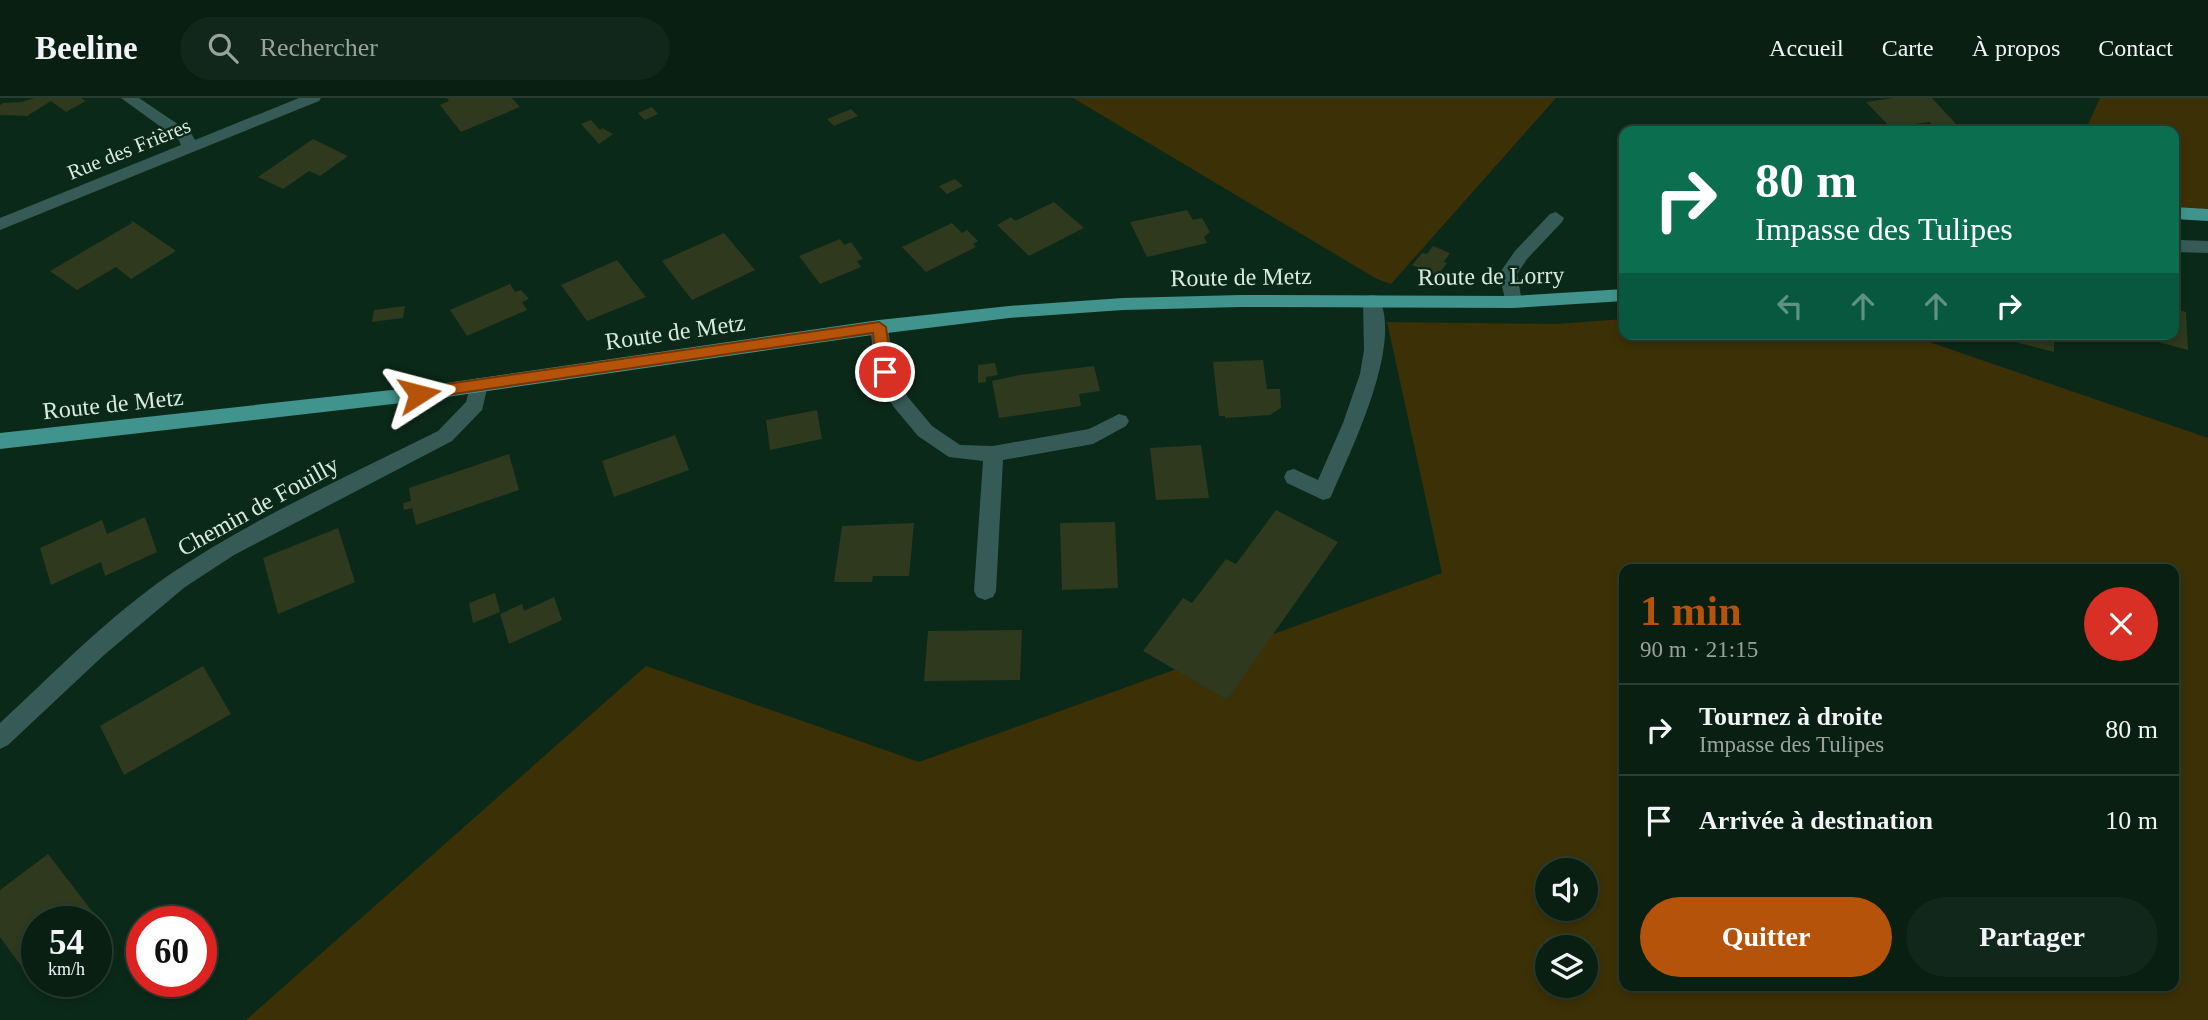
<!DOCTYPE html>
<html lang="fr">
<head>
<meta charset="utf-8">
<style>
  :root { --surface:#081f12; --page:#11271b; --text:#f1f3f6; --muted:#98a29f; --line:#293d32; --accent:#b45309 }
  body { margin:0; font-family:"Times New Roman",serif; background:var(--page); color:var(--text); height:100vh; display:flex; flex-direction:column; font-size:26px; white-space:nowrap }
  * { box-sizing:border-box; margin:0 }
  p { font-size:23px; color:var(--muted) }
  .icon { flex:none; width:38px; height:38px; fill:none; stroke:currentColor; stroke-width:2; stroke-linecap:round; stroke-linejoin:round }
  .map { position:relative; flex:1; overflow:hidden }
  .sheet { position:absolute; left:1619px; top:466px; width:560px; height:427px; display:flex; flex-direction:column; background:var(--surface); border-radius:14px; box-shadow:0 4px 10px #0003,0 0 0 2px var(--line) }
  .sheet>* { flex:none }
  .banner { position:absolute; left:1619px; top:28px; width:560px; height:214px; border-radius:14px; box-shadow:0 4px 10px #0003,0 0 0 2px var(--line); background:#0b6e4f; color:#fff; overflow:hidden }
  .tools { position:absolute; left:1535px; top:760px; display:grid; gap:14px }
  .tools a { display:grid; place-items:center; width:63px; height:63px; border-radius:50%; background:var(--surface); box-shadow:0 4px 10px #0003,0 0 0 2px var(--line); font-size:35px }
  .speed { position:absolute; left:21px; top:808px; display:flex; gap:14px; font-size:35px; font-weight:700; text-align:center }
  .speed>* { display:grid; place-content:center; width:91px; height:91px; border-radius:50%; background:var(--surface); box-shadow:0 4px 10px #0003,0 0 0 2px var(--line); line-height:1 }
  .speed small { font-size:18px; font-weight:400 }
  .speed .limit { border:10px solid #d22; background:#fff; color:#111 }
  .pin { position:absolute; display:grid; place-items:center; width:60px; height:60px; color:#fff; margin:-30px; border:4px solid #fff; border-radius:50%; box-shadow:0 2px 7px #0007 }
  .me { position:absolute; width:77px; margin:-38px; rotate:81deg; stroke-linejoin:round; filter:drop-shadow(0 0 5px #0008) }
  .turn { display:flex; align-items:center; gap:24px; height:147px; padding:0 21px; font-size:32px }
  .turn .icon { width:91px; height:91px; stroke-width:2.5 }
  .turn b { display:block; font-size:49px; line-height:60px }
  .lanes { display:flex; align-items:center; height:66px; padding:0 21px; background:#0003; justify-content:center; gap:35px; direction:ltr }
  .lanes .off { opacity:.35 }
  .round { display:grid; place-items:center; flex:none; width:74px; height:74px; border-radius:37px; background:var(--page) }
  .headline { display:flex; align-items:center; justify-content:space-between; height:119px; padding:0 21px }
  h1 { font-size:42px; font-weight:700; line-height:52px; color:var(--accent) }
  .action { display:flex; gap:14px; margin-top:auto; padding:14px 21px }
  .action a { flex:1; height:80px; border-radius:42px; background:var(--accent); color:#fff; font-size:28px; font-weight:700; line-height:80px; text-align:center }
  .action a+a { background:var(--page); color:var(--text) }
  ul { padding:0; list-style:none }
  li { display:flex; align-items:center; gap:21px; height:91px; padding:0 21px; border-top:2px solid var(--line) }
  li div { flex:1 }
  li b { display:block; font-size:26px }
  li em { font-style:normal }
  header { display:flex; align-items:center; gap:42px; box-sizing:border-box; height:98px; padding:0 35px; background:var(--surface); border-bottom:2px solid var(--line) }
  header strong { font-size:33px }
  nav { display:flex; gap:38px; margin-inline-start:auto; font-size:24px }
  .search { width:490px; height:63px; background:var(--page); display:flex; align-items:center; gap:18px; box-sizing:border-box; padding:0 24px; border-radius:38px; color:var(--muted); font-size:26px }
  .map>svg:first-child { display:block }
  .green { fill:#3c3006; fill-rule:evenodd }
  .building { fill:#2f391d }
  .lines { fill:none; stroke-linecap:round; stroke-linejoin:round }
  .minor { fill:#365b57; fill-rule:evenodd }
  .major { fill:#41938d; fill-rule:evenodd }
  .route { fill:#b45309; stroke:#753606; stroke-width:2 }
  .labels { text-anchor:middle; stroke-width:5; stroke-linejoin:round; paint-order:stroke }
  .far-street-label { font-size:21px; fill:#d9eade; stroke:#0b2918 }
  .street-label { font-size:24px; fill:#d9eade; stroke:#0b2918 }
</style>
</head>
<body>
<header>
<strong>Beeline</strong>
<div class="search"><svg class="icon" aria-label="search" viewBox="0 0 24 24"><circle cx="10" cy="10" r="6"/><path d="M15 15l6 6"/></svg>Rechercher</div>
<nav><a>Accueil</a><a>Carte</a><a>À propos</a><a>Contact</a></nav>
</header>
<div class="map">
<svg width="2208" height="922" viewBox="0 0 2208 922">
  <rect width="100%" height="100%" fill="#0b2918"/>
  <path class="green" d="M1073 0H1556L1391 186 1377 181Z
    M2100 0H2208V117L2174 115V33H2085Z
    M1624 221V236H1906L2208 340V922H246L646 568 919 664 1442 475 1387 224 1556 226ZM1624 471H2174V887H1624ZM1547 772H1586V810H1547ZM1547 849H1586V887H1547Z"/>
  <path class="building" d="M34 0H81L86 3 66 14 51 3 27 18 0 17V7L3 5 22 4Z
    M447 0H512L520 9 461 34 440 7 449 3Z
    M1893 0H1932L1956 26 1934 29 1930 24 1890 29 1866 4Z
    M652 9 658 16 645 22 638 15Z
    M851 11 858 18 834 28 827 21Z
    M591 22 600 32 602 30 613 36 599 46 581 26Z
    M313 41 348 58 320 78 309 73 283 91 258 79Z
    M955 81 963 88 947 96 939 88Z
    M1054 104 1084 130 1029 158 997 127 1011 119 1015 123Z
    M1187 112 1193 122 1202 120 1210 134 1204 139 1207 145 1147 159 1130 124Z
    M131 122 176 153 131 181 116 169 77 192 50 173 132 125Z
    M952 125 962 135 967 132 978 143 973 146 976 149 926 174 902 149Z
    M724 135 755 172 692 202 662 163Z
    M840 141 844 147 851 144 863 161 857 163 861 169 820 186 799 158Z
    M1433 148 1450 155 1444 164 1447 165 1437 178 1412 167 1422 155 1427 156Z
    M617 162 646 199 587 223 561 187Z
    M510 186 515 194 521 192 529 201 522 204 527 212 467 238 450 212Z
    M405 208 403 220 372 224 374 212Z
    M2174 211 2186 214 2188 252 2132 237 2174 236Z
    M1997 236H2054V254L2000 240Z
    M1263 262 1267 291H1280L1281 310 1270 317 1225 320V318H1219L1213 264Z
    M995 265 998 277 986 279V284L978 285V267Z
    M1094 268 1100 293 1079 296 1081 308 999 320 992 283 1019 277Z
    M817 312 822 341 770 352 766 322Z
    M675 337 689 372 614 399 602 363Z
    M1201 347 1209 400 1156 402 1150 350Z
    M509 356 519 392 416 427 412 410 404 412 403 405 411 403 409 390Z
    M1276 412 1338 444 1227 602 1143 553 1183 500 1192 505 1226 461 1236 466Z
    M145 419 157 454 105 478 101 464 51 487 40 450 102 422 107 436Z
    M1115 424 1118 490 1062 492 1060 425Z
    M914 425 909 478H873L872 484H834L842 428Z
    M338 430 355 484 278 516 263 460Z
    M495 495 500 514 473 525 469 505Z
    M554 499 562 522 509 546 500 516 522 506 524 513Z
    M1022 532 1020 582 924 583 928 533Z
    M203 568 231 616 124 677 100 628Z
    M48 756 95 817 86 824H37V862L24 872 0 839V792Z"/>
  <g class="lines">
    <path class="minor" d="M121 0H139L191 35 195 42 299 0H321L319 3 0 132V120L181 47 179 42Z
      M1556 114 1564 120 1562 124 1527 161 1517 176 1522 204 1519 209H1507L1499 176 1515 153 1550 116Z
      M2174 139 2181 142 2208 143V155L2174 154Z
      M1372 197 1378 198C1404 244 1352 350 1333 394L1330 400 1323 402 1287 385 1284 379 1287 373 1294 371 1318 382 1343 325 1360 276 1364 252 1363 203 1366 198Z
      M879 222 885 224 888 229 894 274 907 298 932 328 960 347 993 348 1089 331 1119 316 1126 318 1129 323 1126 328 1093 346 1003 362 996 493 993 499 985 502 977 499 974 493 983 363 949 359 918 338 893 308 876 274 870 229 873 224Z
      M479 280 486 282 488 287 482 312 452 343 234 457 185 489 104 557 8 647 0 651V625C54 575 110 517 172 475 255 419 349 378 438 333L466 304 472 282Z"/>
    <path class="major" d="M2174 109 2208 111V123L2174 121Z
      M1624 191V203L1513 210 1241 209 1123 212 1009 220 879 236 419 303 0 351V335L419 289 879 222 1009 208 1123 200 1241 197 1513 198Z"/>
  </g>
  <path class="route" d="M879 224 886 229 892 274 885 279 878 274 873 235 419 301 412 296 419 290Z"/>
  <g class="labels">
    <g class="far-street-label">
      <text transform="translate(129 51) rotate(-22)" y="7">Rue des Frières</text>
    </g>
    <g class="street-label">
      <text transform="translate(1491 178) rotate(-1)" y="8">Route de Lorry</text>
      <text transform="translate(1241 179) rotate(-1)" y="8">Route de Metz</text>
      <text transform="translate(675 234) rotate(-8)" y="8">Route de Metz</text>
      <text transform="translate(113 306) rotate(-6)" y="8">Route de Metz</text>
      <text transform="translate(258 408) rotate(-29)" y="8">Chemin de Fouilly</text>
    </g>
  </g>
</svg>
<div class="tools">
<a><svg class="icon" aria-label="sound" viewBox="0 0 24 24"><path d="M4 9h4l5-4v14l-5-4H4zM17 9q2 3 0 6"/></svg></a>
<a><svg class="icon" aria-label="layers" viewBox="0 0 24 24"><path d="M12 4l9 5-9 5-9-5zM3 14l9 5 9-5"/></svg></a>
</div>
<div class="speed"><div>54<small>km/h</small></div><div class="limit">60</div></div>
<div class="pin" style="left:885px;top:274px;background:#d93025"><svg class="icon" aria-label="arrive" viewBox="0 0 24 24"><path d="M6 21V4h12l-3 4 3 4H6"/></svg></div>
<svg class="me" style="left:419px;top:296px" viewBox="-20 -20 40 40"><path d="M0-17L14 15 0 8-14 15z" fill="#b45309" stroke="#fff" stroke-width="4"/></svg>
<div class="banner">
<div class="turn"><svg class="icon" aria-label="right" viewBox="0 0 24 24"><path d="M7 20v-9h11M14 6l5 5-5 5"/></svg><div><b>80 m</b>Impasse des Tulipes</div></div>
<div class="lanes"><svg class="icon off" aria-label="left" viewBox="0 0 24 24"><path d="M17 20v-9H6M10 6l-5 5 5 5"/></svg><svg class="icon off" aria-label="ahead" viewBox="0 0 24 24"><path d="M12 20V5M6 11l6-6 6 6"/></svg><svg class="icon off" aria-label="ahead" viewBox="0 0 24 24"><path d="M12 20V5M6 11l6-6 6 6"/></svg><svg class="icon" aria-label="right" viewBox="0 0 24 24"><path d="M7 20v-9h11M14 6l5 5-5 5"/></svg></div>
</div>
<section class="sheet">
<div class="headline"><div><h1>1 min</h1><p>90 m · 21:15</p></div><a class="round" style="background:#d93025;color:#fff"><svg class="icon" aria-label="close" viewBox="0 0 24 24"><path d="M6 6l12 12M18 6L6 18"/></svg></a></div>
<ul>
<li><svg class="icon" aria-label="right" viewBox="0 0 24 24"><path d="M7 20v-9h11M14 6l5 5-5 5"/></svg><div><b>Tournez à droite</b><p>Impasse des Tulipes</p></div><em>80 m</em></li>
<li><svg class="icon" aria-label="arrive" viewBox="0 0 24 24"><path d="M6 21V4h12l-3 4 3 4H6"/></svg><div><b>Arrivée à destination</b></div><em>10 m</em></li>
</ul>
<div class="action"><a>Quitter</a><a>Partager</a></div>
</section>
</div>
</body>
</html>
